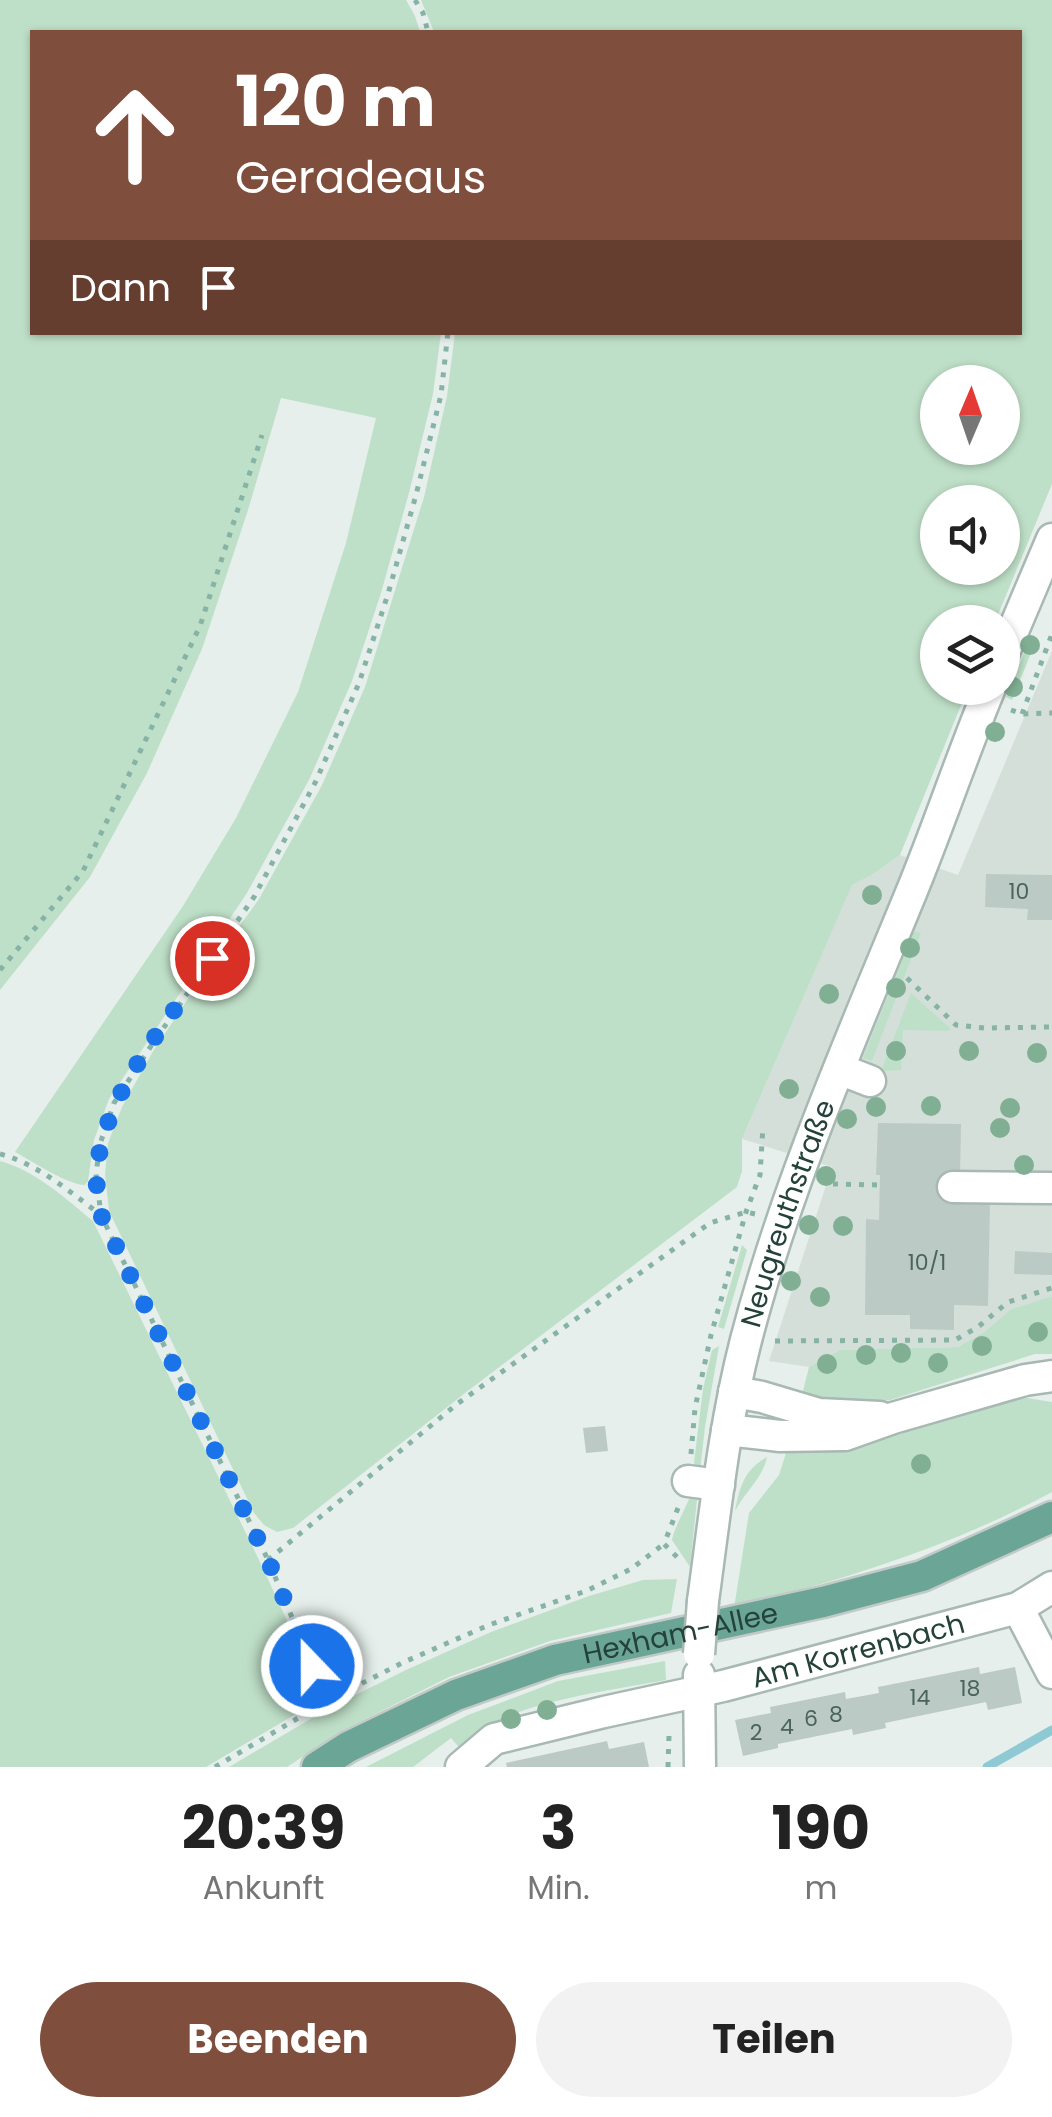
<!DOCTYPE html>
<html lang="de">
<head>
<meta charset="utf-8">
<style>
  :root { --surface:#fff; --page:#f2f2f2; --text:#222; --muted:#767676; --accent:#804e3d }
  body { margin:0; font-family:Poppins,sans-serif; background:var(--page); color:var(--text); height:100vh; display:flex; flex-direction:column; font-size:38px; white-space:nowrap }
  * { box-sizing:border-box; margin:0 }
  p { font-size:32px; color:var(--muted) }
  .icon { flex:none; width:55px; height:55px; fill:none; stroke:currentColor; stroke-width:2; stroke-linecap:round; stroke-linejoin:round }
  .map { position:relative; height:1767px; overflow:hidden }
  .side { display:flex; flex-direction:column; background:var(--surface); flex:1 }
  .side>* { flex:none }
  .hud { position:absolute; left:30px; top:30px; width:992px; height:305px; border-radius:0px; box-shadow:0 2px 8px #0004; background:#804e3d; color:#fff; overflow:hidden }
  .needle { width:65px; rotate:2deg }
  .tools { position:absolute; left:920px; top:365px; display:grid; gap:20px }
  .tools a { display:grid; place-items:center; width:100px; height:100px; border-radius:50%; background:var(--surface); box-shadow:0 2px 8px #0004; font-size:50px }
  .pin { position:absolute; display:grid; place-items:center; width:85px; height:85px; color:#fff; margin:-42px; border:5px solid #fff; border-radius:50%; box-shadow:0 2px 10px #0007 }
  .me { position:absolute; width:110px; margin:-55px; rotate:338deg; stroke-linejoin:round; filter:drop-shadow(0 0 8px #0008) }
  .turn { display:flex; align-items:center; gap:35px; height:210px; padding:0 40px; font-size:45px }
  .turn .icon { width:130px; height:130px; stroke-width:2.5 }
  .turn b { display:block; font-size:70px; line-height:85px }
  .then { display:flex; align-items:center; height:95px; padding:0 40px; background:#0003; gap:20px; font-size:38px }
  .eta { display:flex; justify-content:space-evenly; align-items:center; height:170px; text-align:center }
  .eta b { font-size:60px; font-weight:700; line-height:70px }
  .cta { display:flex; gap:20px; margin-top:auto; padding:20px 40px }
  .cta a { flex:1; height:115px; border-radius:60px; background:var(--accent); color:#fff; font-size:40px; font-weight:700; line-height:115px; text-align:center }
  .cta a+a { background:var(--page); color:var(--text) }
  .map>svg:first-child { display:block }
  .built { fill:#d4dfda }
  .green { fill:#bfe0c8; fill-rule:evenodd }
  .lines { fill:none; stroke-linecap:round; stroke-linejoin:round }
  .stream { stroke:#8ec9d4; stroke-width:9 }
  .building { fill:#bbcac4 }
  .minor-casing { stroke:#a8b8b2; stroke-width:35 }
  .major-casing { stroke:#c2cac8; stroke-width:35 }
  .path { stroke:#86b3a5; stroke-width:5; stroke-dasharray:5 8; stroke-linecap:butt }
  .minor { stroke:#fff; stroke-width:30 }
  .major { stroke:#6aa596; stroke-width:30 }
  .minor-bridge-casing { stroke:#a8b8b2; stroke-width:35; stroke-linecap:butt }
  .minor-bridge { stroke:#fff; stroke-width:30 }
  .tree { fill:#80af93 }
  .route { stroke:#1a73e8; stroke-width:18; stroke-dasharray:0 32.4 }
  .labels { text-anchor:middle; stroke-width:8; stroke-linejoin:round; paint-order:stroke }
  .number-label { font-size:22px; fill:#4a645c }
  .street-label { font-size:28px; fill:#24423a; stroke:#f7fbf9 }
</style>
</head>
<body>
<div class="map">
<svg width="1052" height="1767" viewBox="0 0 1052 1767">
  <rect width="100%" height="100%" fill="#e6efeb"/>
  <path class="built" d="M1052 651V1296L1011 1309 984 1332 958 1347 840 1350 809 1367 769 1361 832 1167 742 1139 852 884 875 873 900 855 958 875Z"/>
  <path class="green" d="M0 0H406L415 16 420 32H32V332L441 333 433 394 409 493 381 593 352 681 310 778 247 893 109 1099 94 1140 88 1181 85 1185C68 1185 32 1161 15 1152L183 906 236 818 298 692 346 543 376 418 281 398 248 510 202 649 147 773 90 877 0 990Z
    M421 0H1052V484L995 622H938V688H968L900 855 875 873 852 885 742 1139V1171L737 1187 469 1390 293 1528 277 1532 264 1525 254 1513 109 1211 105 1174 108 1143 122 1107 152 1053 203 976 259 899 322 785 365 687 424 497 447 396 455 333 1020 332V32H434ZM938 382H1002V448H938ZM938 502H1002V568H938Z
    M1029 640 1035 643 1012 700 1006 697Z
    M914 931 921 933 872 1061 863 1058Z
    M911 993 950 1028V1031L903 1030 901 1070 881 1071Z
    M0 1161C36 1171 65 1198 93 1221L261 1564 317 1686 316 1697 311 1705 206 1767H0Z
    M742 1245 747 1250 724 1329 718 1327Z
    M1052 1296V1354H1035L890 1400 852 1405 802 1395 809 1367 840 1350 958 1347 984 1332 1011 1309Z
    M719 1346 705 1427 700 1471 695 1467 694 1462 703 1389 712 1350Z
    M1027 1398 1052 1402V1492C953 1546 843 1580 734 1608L749 1513 779 1475 786 1453 846 1448 897 1435 989 1403Z
    M767 1457C763 1478 745 1492 735 1511 740 1486 744 1470 767 1457Z
    M698 1490 690 1567 672 1540C674 1528 686 1508 691 1494Z
    M677 1579 671 1613 550 1641 449 1677 340 1732 287 1767H229L331 1707 406 1670 491 1632 589 1596 643 1580Z
    M665 1661 666 1680C619 1689 531 1700 492 1725 481 1732 472 1743 462 1751L451 1738 413 1767H366L468 1715 558 1681Z"/>
  <g class="lines">
    <path class="stream" d="M987 1767 1052 1730"/>
  </g>
  <path class="building" d="M986 874 1052 875V920H1027L1028 909 985 907Z
    M878 1123 961 1124 960 1177 990 1199 988 1306 954 1305V1330L910 1329V1315H865L866 1219 879 1220 880 1175H876Z
    M1015 1251 1052 1253V1275L1014 1274Z
    M605 1426 608 1451 586 1453 583 1428Z
    M979 1667 980 1674 1015 1667 1022 1703 988 1710 986 1702 885 1723 886 1728 853 1735 852 1729 778 1744V1748L743 1756 735 1720 771 1713 770 1707 845 1692 846 1699 879 1693 878 1687Z
    M607 1741 609 1749 644 1742 649 1767H507L506 1763Z"/>
  <g class="lines">
    <defs>
      <g id="minor">
        <path d="M1002 657 1052 539"/>
        <path d="M839 1069 870 1081"/>
        <path d="M953 1187 1052 1188"/>
        <path d="M734 1392 762 1397 819 1414 880 1417"/>
        <path d="M727 1430 780 1436 845 1435 893 1418 1025 1380 1052 1376"/>
        <path d="M688 1481 719 1485"/>
        <path id="s1" d="M703 1601C715 1514 724 1425 746 1340 786 1186 851 1039 911 893 939 825 962 755 990 688"/>
        <path d="M1018 1608 1052 1673"/>
        <path d="M699 1675 700 1767"/>
        <path id="s2" d="M461 1767 494 1739 604 1712 723 1686 1018 1608 1052 1587"/>
      </g>
      <g id="major">
        <path id="s3" d="M317 1767 348 1747 456 1695 555 1660 823 1602 922 1576 1052 1517"/>
      </g>
    </defs>
    <use href="#minor" class="minor-casing"/>
    <use href="#major" class="major-casing"/>
    <path class="path" d="M415 0 423 13 428 32
      M1011 710 1022 714 1052 713
      M1022 714 1052 634
      M0 970 83 871 200 626 262 435
      M907 978 956 1025 984 1028 1052 1027
      M0 1154C38 1164 70 1192 101 1215
      M833 1184 880 1185
      M775 1341 955 1340 978 1327 1008 1302 1052 1288
      M691 1454 695 1408 711 1335 746 1212 760 1175 763 1126
      M678 1508 664 1544 678 1558
      M268 1560 457 1404 710 1223 746 1212 755 1214
      M327 1701 268 1560 101 1215 96 1174 100 1144 114 1103 149 1049 254 897 316 781 359 683 388 594 416 495 441 395 448 332
      M215 1767 327 1701 404 1662 489 1625 586 1591 631 1569 664 1544
      M668 1767 669 1735"/>
    <use href="#minor" class="minor"/>
    <use href="#major" class="major"/>
    <defs>
      <path id="minor-bridge" d="M699 1654 703 1601"/>
    </defs>
    <use href="#minor-bridge" class="minor-bridge-casing"/>
    <use href="#minor-bridge" class="minor-bridge"/>
  </g>
  <g class="tree">
    <circle cx="1030" cy="645" r="10"/>
    <circle cx="1013" cy="687" r="10"/>
    <circle cx="995" cy="732" r="10"/>
    <circle cx="872" cy="895" r="10"/>
    <circle cx="910" cy="948" r="10"/>
    <circle cx="896" cy="988" r="10"/>
    <circle cx="829" cy="994" r="10"/>
    <circle cx="896" cy="1051" r="10"/>
    <circle cx="969" cy="1051" r="10"/>
    <circle cx="1037" cy="1053" r="10"/>
    <circle cx="789" cy="1089" r="10"/>
    <circle cx="931" cy="1106" r="10"/>
    <circle cx="876" cy="1107" r="10"/>
    <circle cx="1010" cy="1108" r="10"/>
    <circle cx="847" cy="1119" r="10"/>
    <circle cx="1000" cy="1128" r="10"/>
    <circle cx="1024" cy="1165" r="10"/>
    <circle cx="826" cy="1176" r="10"/>
    <circle cx="809" cy="1225" r="10"/>
    <circle cx="843" cy="1226" r="10"/>
    <circle cx="791" cy="1281" r="10"/>
    <circle cx="820" cy="1297" r="10"/>
    <circle cx="1038" cy="1332" r="10"/>
    <circle cx="982" cy="1346" r="10"/>
    <circle cx="901" cy="1353" r="10"/>
    <circle cx="866" cy="1355" r="10"/>
    <circle cx="938" cy="1363" r="10"/>
    <circle cx="827" cy="1364" r="10"/>
    <circle cx="921" cy="1464" r="10"/>
    <circle cx="547" cy="1710" r="10"/>
    <circle cx="511" cy="1719" r="10"/>
  </g>
  <g class="lines">
    <path class="route" d="M212 958C169 1020 105 1091 97 1169 95 1184 99 1200 101 1215L268 1560 312 1666"/>
  </g>
  <g class="labels">
    <g class="number-label">
      <text x="1019" y="899">10</text>
      <text x="927" y="1270">10/1</text>
      <text x="970" y="1696">18</text>
      <text x="920" y="1705">14</text>
      <text x="836" y="1722">8</text>
      <text x="811" y="1726">6</text>
      <text x="787" y="1734">4</text>
      <text x="756" y="1740">2</text>
    </g>
    <g class="street-label">
      <text dy="10" stroke="none"><textPath href="#s1" startOffset="398">Neugreuthstraße</textPath></text>
      <text dy="10" stroke="none"><textPath href="#s3" startOffset="390">Hexham-Allee</textPath></text>
      <text dy="10" stroke="none"><textPath href="#s2" startOffset="418">Am Korrenbach</textPath></text>
    </g>
  </g>
</svg>
<div class="tools">
<a><svg class="needle" viewBox="-14 -14 28 28"><path d="M0-13l5 13h-10z" fill="#e53935"/><path d="M0 13l5-13h-10z" fill="#767676"/></svg></a>
<a><svg class="icon" aria-label="sound" viewBox="0 0 24 24"><path d="M4 9h4l5-4v14l-5-4H4zM17 9q2 3 0 6"/></svg></a>
<a><svg class="icon" aria-label="layers" viewBox="0 0 24 24"><path d="M12 4l9 5-9 5-9-5zM3 14l9 5 9-5"/></svg></a>
</div>
<div class="pin" style="left:212px;top:958px;background:#d93025"><svg class="icon" aria-label="arrive" viewBox="0 0 24 24"><path d="M6 21V4h12l-3 4 3 4H6"/></svg></div>
<svg class="me" style="left:312px;top:1666px" viewBox="-20 -20 40 40"><circle r="17" fill="#1a73e8" stroke="#fff" stroke-width="3"/><path d="M0-11L8 9 0 5-8 9z" fill="#fff"/></svg>
<div class="hud">
<div class="turn"><svg class="icon" aria-label="ahead" viewBox="0 0 24 24"><path d="M12 20V5M6 11l6-6 6 6"/></svg><div><b>120 m</b>Geradeaus</div></div>
<div class="then">Dann<svg class="icon" aria-label="arrive" viewBox="0 0 24 24"><path d="M6 21V4h12l-3 4 3 4H6"/></svg></div>
</div>
</div>
<section class="side">
<div class="eta">
<div><b>20:39</b><p>Ankunft</p></div>
<div><b>3</b><p>Min.</p></div>
<div><b>190</b><p>m</p></div>
</div>
<div class="cta"><a>Beenden</a><a>Teilen</a></div>
</section>
</body>
</html>
